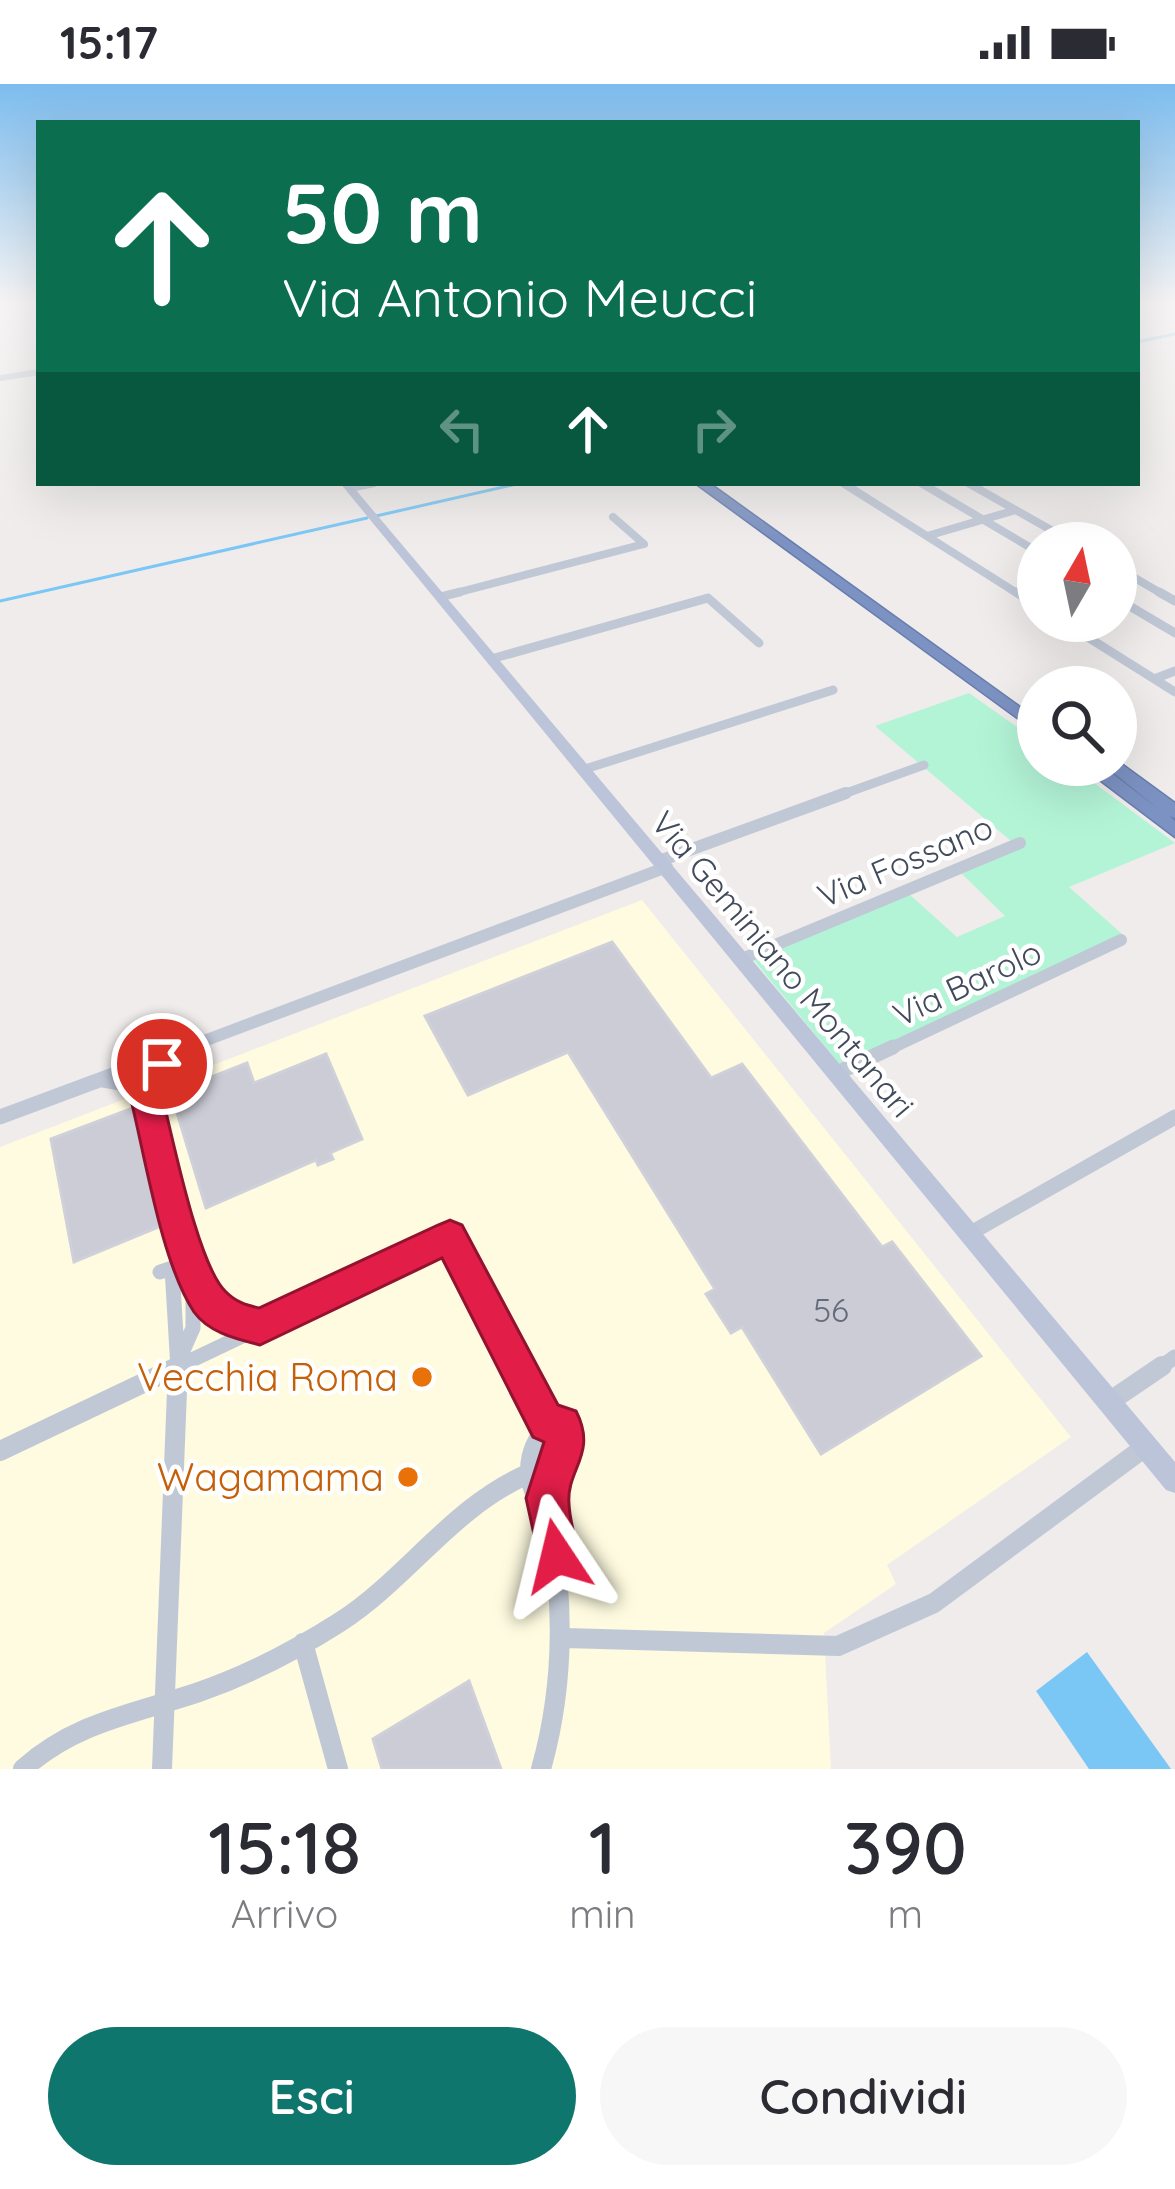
<!DOCTYPE html>
<html lang="it">
<head>
<meta charset="utf-8">
<style>
  :root { --surface:#fff; --page:#f7f7f7; --text:#2b2b33; --muted:#7c7c81; --accent:#0f766e }
  body { margin:0; font-family:Quicksand,sans-serif; background:var(--page); color:var(--text); height:100vh; display:flex; flex-direction:column; font-size:45px; white-space:nowrap }
  * { box-sizing:border-box; margin:0 }
  p { font-size:39px; color:var(--muted) }
  .icon { flex:none; width:66px; height:66px; fill:none; stroke:currentColor; stroke-width:2; stroke-linecap:round; stroke-linejoin:round }
  .map { position:relative; height:1685px; overflow:hidden }
  .side { display:flex; flex-direction:column; background:var(--surface); flex:1 }
  .side>* { flex:none }
  .guide { position:absolute; left:36px; top:36px; width:1104px; height:366px; border-radius:0px; box-shadow:0 12px 48px #0002; background:#0b6e4f; color:#fff; overflow:hidden }
  .needle { width:78px; rotate:9deg }
  .tools { position:absolute; left:1017px; top:438px; display:grid; gap:24px }
  .tools a { display:grid; place-items:center; width:120px; height:120px; border-radius:50%; background:var(--surface); box-shadow:0 12px 48px #0002; font-size:60px }
  .pin { position:absolute; display:grid; place-items:center; width:102px; height:102px; color:#fff; margin:-51px; border:6px solid #fff; border-radius:50%; box-shadow:0 3px 12px #0007 }
  .me { position:absolute; width:132px; margin:-66px; rotate:350deg; stroke-linejoin:round; filter:drop-shadow(0 0 9px #0008) }
  .turn { display:flex; align-items:center; gap:42px; height:252px; padding:0 48px; font-size:54px }
  .turn .icon { width:156px; height:156px; stroke-width:2.5 }
  .turn b { display:block; font-size:84px; line-height:102px }
  .lanes { display:flex; align-items:center; height:114px; padding:0 48px; background:#0003; justify-content:center; gap:60px; direction:ltr }
  .lanes .off { opacity:.35 }
  .eta { display:flex; justify-content:space-evenly; align-items:center; height:204px; text-align:center }
  .eta b { font-size:72px; font-weight:600; line-height:84px }
  .cta { display:flex; gap:24px; margin-top:auto; padding:24px 48px }
  .cta a { flex:1; height:138px; border-radius:72px; background:var(--accent); color:#fff; font-size:48px; font-weight:600; line-height:138px; text-align:center }
  .cta a+a { background:var(--page); color:var(--text) }
  .status { display:flex; justify-content:space-between; align-items:center; height:84px; padding:0 60px; background:var(--surface); direction:ltr }
  .status svg { height:33px; fill:currentColor }
  .map>svg:first-child { display:block }
  .commercial { fill:#fefbe0 }
  .green { fill:#b3f4d7 }
  .water { fill:#7ac7f6 }
  .lines { fill:none; stroke-linecap:round; stroke-linejoin:round }
  .stream { stroke:#7ac7f6; stroke-width:3 }
  .building { fill:#cbccd5; stroke:#cfd0d9; stroke-width:3 }
  .highway-casing { stroke:#687dae; stroke-width:3 }
  .street-far5 { stroke:#c0c8d6; stroke-width:6 }
  .street-far4 { stroke:#c0c8d6; stroke-width:8 }
  .street-far3 { stroke:#c0c8d6; stroke-width:9 }
  .street-far2 { stroke:#c0c8d6; stroke-width:12 }
  .street-far1 { stroke:#c0c8d6; stroke-width:15 }
  .street { stroke:#c0c8d6; stroke-width:20 }
  .secondary { fill:#bbc4d8; fill-rule:evenodd }
  .highway { fill:#7c92c2; fill-rule:evenodd }
  .route { fill:#e11d48; stroke:#92132f; stroke-width:3 }
  .food-dot { fill:#e8710a; stroke:#fff; stroke-width:4.5 }
  .labels { text-anchor:middle; stroke-width:9; stroke-linejoin:round; paint-order:stroke }
  .street-label { font-size:33px; fill:#424b5b; stroke:#fff }
  .near-number-label { font-size:33px; fill:#646b7a }
  .near-food-label { font-size:39px; fill:#c56008; stroke:#fff; text-anchor:end }
</style>
</head>
<body>
<div class="status"><b>15:17</b><svg viewBox="0 0 49 12"><path d="M0 12V9h3v3zM5 12V6h3v6zM10 12V3h3v9zM15 12V0h3v12zM26 1h20v11H26zM47 4h2v5h-2z"/></svg></div>
<div class="map">
<svg width="1175" height="1685" viewBox="0 0 1175 1685">
  <rect width="100%" height="100%" fill="#efeceb"/>
  <path class="commercial" d="M642 816 1071 1353 887 1481 896 1500 824 1549 831 1685H0V1063Z"/>
  <path class="green" d="M969 609 1038 658V681H1070L1175 759 1069 803 1122 850 842 983 753 875 909 810 957 853 1005 832 960 788 1017 762 875 642Z"/>
  <path class="water" d="M1087 1568 1171 1685H1089L1036 1607Z"/>
  <g class="lines">
    <path class="stream" d="M1137 258 1175 250
      M376 432 521 399
      M0 517 367 434"/>
  </g>
  <path class="building" d="M612 858 711 994 742 980 882 1163 892 1158 981 1272 821 1370 742 1243 731 1249 706 1210 715 1205 568 968 468 1011 425 932Z
    M326 970 362 1055 330 1069 333 1075 318 1081 316 1076 206 1124 171 1009 247 979 254 999Z
    M133 1024 163 1141 74 1178 51 1055Z
    M469 1597 501 1685H382L373 1655Z"/>
  <g class="lines">
    <defs>
      <path id="highway" d="M695 399H709L1038 636V649Z
        M1116 676 1175 719V734L1169 732 1175 737V753L1080 681H1101L1161 727 1104 681H1116Z"/>
    </defs>
    <use href="#highway" class="highway-casing"/>
    <path class="street-far5" d="M0 294 39 288"/>
    <path class="street-far4" d="M843 399 1020 511
      M921 399 1038 468
      M968 399 1074 459
      M350 404 374 399
      M927 452 1016 426
      M1116 483 1164 511
      M448 511 644 460 613 433"/>
    <path class="street-far3" d="M1016 508 1038 522
      M1159 508 1175 517
      M440 513 460 508
      M1116 514 1175 549
      M1062 537 1175 608
      M491 575 708 514 759 559
      M1154 595 1175 587
      M582 686 833 606
      M838 712 924 681"/>
    <path class="street-far2" d="M662 776 846 709
      M744 874 1020 759
      M180 966 667 783
      M887 966 1121 856"/>
    <path class="street-far1" d="M169 973 146 1012 193 1190V1244L178 1278
      M835 990 893 963
      M103 996 126 1000 146 1012
      M0 1033 188 963
      M969 1150 1175 1033
      M160 1188 172 1184 178 1285
      M197 1196 222 1230 258 1242
      M173 1285 450 1153 518 1285
      M1158 1285 1175 1273"/>
    <path class="street" d="M517 1282 547 1340
      M1109 1318 1162 1282
      M554 1338 566 1349 561 1383 547 1414 537 1413C523 1387 531 1356 554 1338Z
      M0 1367 179 1282
      M566 1554 838 1562 934 1519 1145 1363
      M303 1559 338 1685
      M23 1685C75 1638 134 1630 199 1608 248 1591 296 1566 340 1538 408 1494 452 1423 528 1390
      M162 1685 178 1282
      M541 1685C567 1593 563 1507 547 1414"/>
    <path class="secondary" d="M340 399H350L1175 1378V1409L1166 1406Z"/>
    <use href="#highway" class="highway"/>
  </g>
  <linearGradient id="sky" x2="0" y2="1"><stop stop-color="#7cbcee"/><stop offset="0.48" stop-color="#f8f6f6"/><stop offset="1" stop-color="#f8f6f6" stop-opacity="0"/></linearGradient>
  <rect width="1175" height="458" fill="url(#sky)"/>
  <path class="route" d="M162 967 177 980 162 1012C173 1054 198 1182 226 1208 236 1218 246 1221 259 1224L438 1141 450 1136 462 1141 558 1321 576 1327C598 1370 566 1385 569 1420 570 1445 582 1464 573 1487L557 1493 542 1487 526 1414 544 1358 533 1353 442 1174 260 1261C237 1255 209 1249 194 1228 161 1178 145 1071 130 1012L151 971Z"/>
  <g class="food-dot">
    <circle cx="422" cy="1293" r="12"/>
    <circle cx="408" cy="1393" r="12"/>
  </g>
  <g class="labels">
    <g class="street-label">
      <text transform="translate(905 777) rotate(-23)" y="12">Via Fossano</text>
      <text transform="translate(783 880) rotate(50)" y="12">Via Geminiano Montanari</text>
      <text transform="translate(967 899) rotate(-25)" y="12">Via Barolo</text>
    </g>
    <g class="near-number-label">
      <text x="831" y="1238">56</text>
    </g>
    <g class="near-food-label">
      <text x="398" y="1307">Vecchia Roma</text>
      <text x="384" y="1407">Wagamama</text>
    </g>
  </g>
</svg>
<div class="tools">
<a><svg class="needle" viewBox="-14 -14 28 28"><path d="M0-13l5 13h-10z" fill="#e53935"/><path d="M0 13l5-13h-10z" fill="#7c7c81"/></svg></a>
<a><svg class="icon" aria-label="search" viewBox="0 0 24 24"><circle cx="10" cy="10" r="6"/><path d="M15 15l6 6"/></svg></a>
</div>
<div class="pin" style="left:162px;top:980px;background:#d93025"><svg class="icon" aria-label="arrive" viewBox="0 0 24 24"><path d="M6 21V4h12l-3 4 3 4H6"/></svg></div>
<svg class="me" style="left:557px;top:1472px" viewBox="-20 -20 40 40"><path d="M0-17L14 15 0 8-14 15z" fill="#e11d48" stroke="#fff" stroke-width="4"/></svg>
<div class="guide">
<div class="turn"><svg class="icon" aria-label="ahead" viewBox="0 0 24 24"><path d="M12 20V5M6 11l6-6 6 6"/></svg><div><b>50 m</b>Via Antonio Meucci</div></div>
<div class="lanes"><svg class="icon off" aria-label="left" viewBox="0 0 24 24"><path d="M17 20v-9H6M10 6l-5 5 5 5"/></svg><svg class="icon" aria-label="ahead" viewBox="0 0 24 24"><path d="M12 20V5M6 11l6-6 6 6"/></svg><svg class="icon off" aria-label="right" viewBox="0 0 24 24"><path d="M7 20v-9h11M14 6l5 5-5 5"/></svg></div>
</div>
</div>
<section class="side">
<div class="eta">
<div><b>15:18</b><p>Arrivo</p></div>
<div><b>1</b><p>min</p></div>
<div><b>390</b><p>m</p></div>
</div>
<div class="cta"><a>Esci</a><a>Condividi</a></div>
</section>
</body>
</html>
